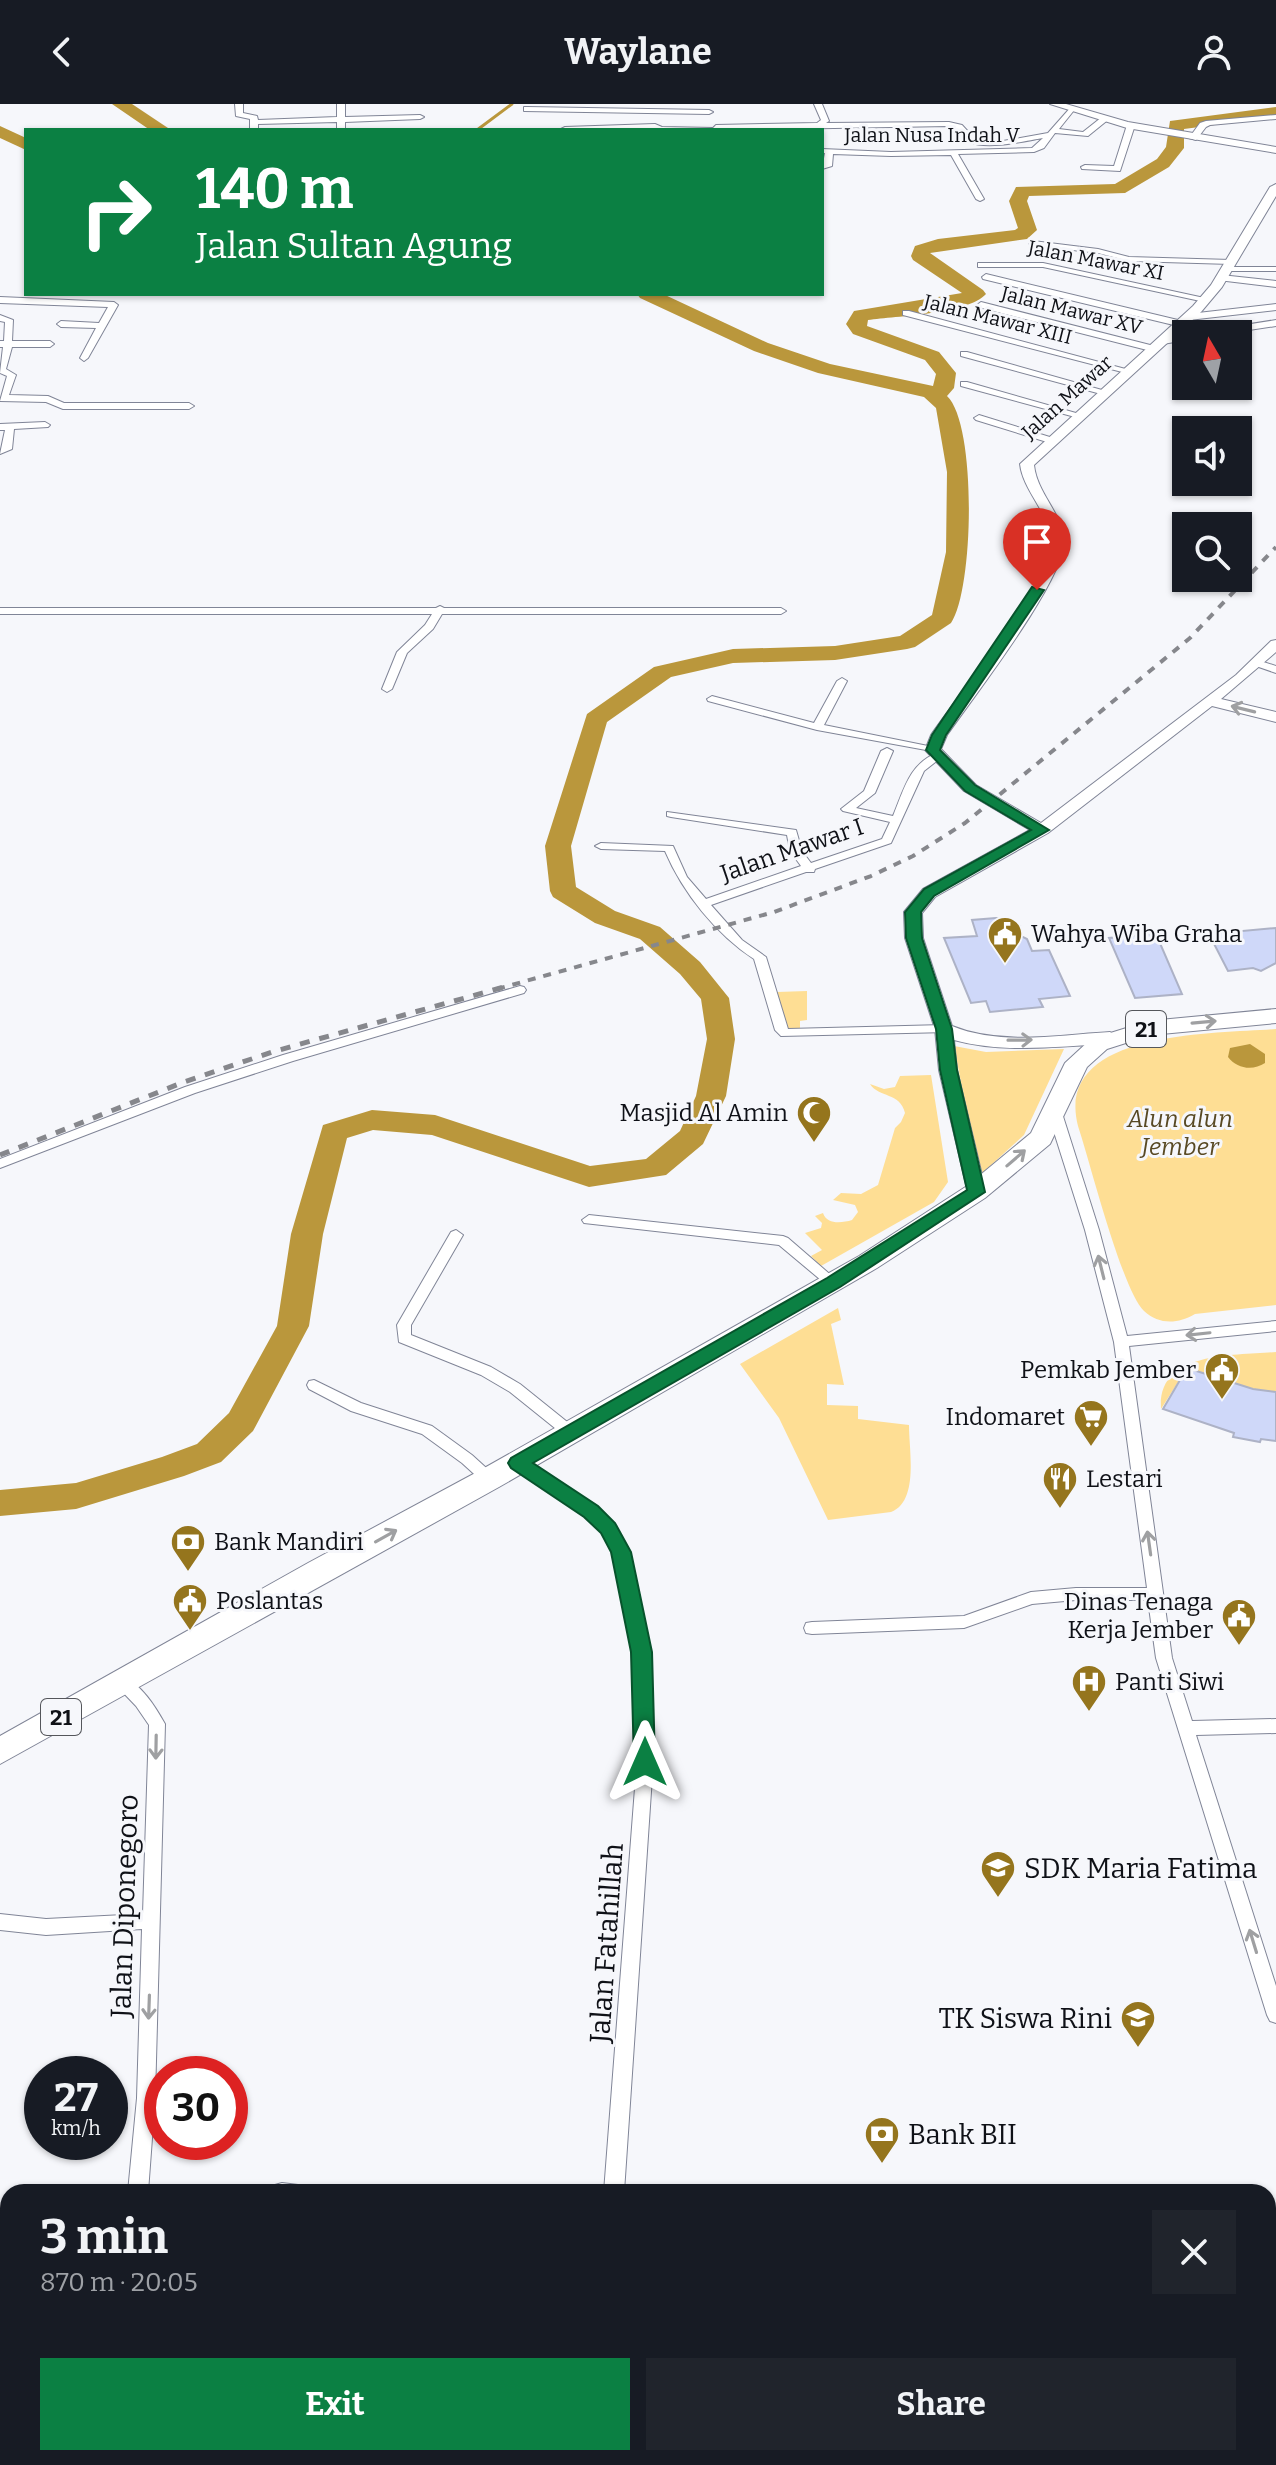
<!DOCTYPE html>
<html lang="en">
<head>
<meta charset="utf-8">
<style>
  :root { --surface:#171b24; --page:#20242c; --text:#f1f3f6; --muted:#9ea1a6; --accent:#0b8043 }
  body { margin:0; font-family:Bitter,serif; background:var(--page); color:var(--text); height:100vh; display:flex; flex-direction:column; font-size:30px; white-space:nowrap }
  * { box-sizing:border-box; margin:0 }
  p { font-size:26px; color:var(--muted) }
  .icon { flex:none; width:44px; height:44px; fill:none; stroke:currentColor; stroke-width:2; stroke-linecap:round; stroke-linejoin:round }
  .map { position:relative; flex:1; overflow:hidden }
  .sheet { position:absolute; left:0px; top:2080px; width:1276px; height:282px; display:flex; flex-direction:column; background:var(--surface); border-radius:24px 24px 0 0; box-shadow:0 2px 6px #0004 }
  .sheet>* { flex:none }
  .banner { position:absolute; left:24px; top:24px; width:800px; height:168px; border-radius:0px; box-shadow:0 2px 6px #0004; background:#0b8043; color:#fff; overflow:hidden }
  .needle { width:52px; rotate:351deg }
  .buttons { position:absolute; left:1172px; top:216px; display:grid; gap:16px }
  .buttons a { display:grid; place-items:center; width:80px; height:80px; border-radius:0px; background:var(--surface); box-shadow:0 2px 6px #0004; font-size:40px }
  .speed { position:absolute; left:24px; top:1952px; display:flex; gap:16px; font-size:40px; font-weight:700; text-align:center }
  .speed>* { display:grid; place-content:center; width:104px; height:104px; border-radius:50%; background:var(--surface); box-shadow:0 2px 6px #0004; line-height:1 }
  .speed small { font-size:20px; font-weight:400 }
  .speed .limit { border:12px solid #d22; background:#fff; color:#111 }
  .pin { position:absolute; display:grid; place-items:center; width:68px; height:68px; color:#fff; margin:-82px -34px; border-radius:50% 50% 50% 0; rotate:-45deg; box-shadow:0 0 8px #0007 }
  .pin .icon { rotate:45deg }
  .me { position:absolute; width:88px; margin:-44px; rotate:0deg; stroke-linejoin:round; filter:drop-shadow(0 0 6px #0008) }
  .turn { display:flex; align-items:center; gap:28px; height:168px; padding:0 40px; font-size:36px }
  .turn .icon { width:104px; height:104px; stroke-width:2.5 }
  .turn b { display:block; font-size:56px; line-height:68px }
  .round { display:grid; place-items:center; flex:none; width:84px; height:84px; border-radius:0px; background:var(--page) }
  .headline { display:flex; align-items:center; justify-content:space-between; height:136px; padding:0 40px }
  h1 { font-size:48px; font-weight:700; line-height:60px }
  .button { display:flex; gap:16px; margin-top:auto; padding:16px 40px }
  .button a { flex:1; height:92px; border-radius:0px; background:var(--accent); color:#fff; font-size:32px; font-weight:700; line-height:92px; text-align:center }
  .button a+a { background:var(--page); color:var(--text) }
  header { display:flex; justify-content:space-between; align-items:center; height:104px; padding:0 40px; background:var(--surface); font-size:36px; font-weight:700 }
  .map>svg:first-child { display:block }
  .green { fill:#fede94 }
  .water { fill:#ba973c }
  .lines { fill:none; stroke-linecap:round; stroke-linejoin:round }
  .stream { stroke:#ba973c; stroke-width:3 }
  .river { fill:#ba973c; fill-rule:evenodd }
  .building { fill:#cfd8f9; stroke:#adb2c6; stroke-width:2 }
  .street-casing { stroke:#808597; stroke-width:2 }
  .secondary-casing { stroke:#808597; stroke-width:2 }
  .highway-casing { stroke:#808597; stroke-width:2 }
  .street { fill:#fff; fill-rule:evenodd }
  .secondary { fill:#fff; fill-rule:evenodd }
  .highway { fill:#fff; fill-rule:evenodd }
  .rail-far1 { stroke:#86878c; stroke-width:4; stroke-dasharray:8 8; stroke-linecap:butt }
  .rail { stroke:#86878c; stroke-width:5; stroke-dasharray:10 10; stroke-linecap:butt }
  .oneway { stroke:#9fa0a2 }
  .route { fill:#0b8043; stroke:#07532c; stroke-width:2 }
  .labels { text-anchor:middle; stroke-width:6; stroke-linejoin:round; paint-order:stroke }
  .far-street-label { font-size:20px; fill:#0f1117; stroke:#f6f7fb }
  .shield { fill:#f6f7fb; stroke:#54565b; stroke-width:2 }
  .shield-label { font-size:22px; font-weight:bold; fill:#0f1117 }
  .street-label { font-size:24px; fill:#0f1117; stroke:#f6f7fb }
  .poi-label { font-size:24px; fill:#0f1117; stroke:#f6f7fb; text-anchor:start }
  .park-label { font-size:24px; font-style:italic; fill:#584923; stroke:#f6f7fb }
  .near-poi-label { font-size:28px; fill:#0f1117; stroke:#f6f7fb; text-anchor:start }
  .near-street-label { font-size:28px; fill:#0f1117; stroke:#f6f7fb }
</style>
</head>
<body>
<header><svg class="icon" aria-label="back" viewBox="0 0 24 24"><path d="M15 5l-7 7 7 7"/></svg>Waylane<svg class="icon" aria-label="person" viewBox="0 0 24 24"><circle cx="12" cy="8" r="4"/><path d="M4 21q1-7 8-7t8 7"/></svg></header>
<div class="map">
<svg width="1276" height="2361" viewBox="0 0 1276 2361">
  <rect width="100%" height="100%" fill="#f6f7fb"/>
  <path class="green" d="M807 887V916L800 917V924H786L777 888Z
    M1276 925V1201L1195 1210C1178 1220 1159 1221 1144 1207 1122 1186 1090 1058 1078 1022 1053 925 1217 930 1276 925Z
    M954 942 986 948 1064 945 1024 1031 979 1072Z
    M931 971 948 1078 934 1098 821 1162 811 1152 822 1146 805 1129 821 1124 822 1119 815 1112 823 1109C827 1121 842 1119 852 1116L858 1108 855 1101 833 1096 841 1089 861 1090 878 1081 895 1024 901 1018 905 1009C900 988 879 994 870 980L884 985 895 983 900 972Z
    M838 1204 841 1216 831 1220 844 1281 827 1280V1301L858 1302V1315L909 1321C909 1347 919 1397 891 1408L828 1416 779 1314 740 1260Z
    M1276 1248V1288L1253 1285 1187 1264 1161 1305C1157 1246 1236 1252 1276 1248Z"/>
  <path class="water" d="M1250 940 1265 950V959C1253 967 1237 965 1228 953L1230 944Z"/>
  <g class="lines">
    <path class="stream" d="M477 26 512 0"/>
    <path class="river" d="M112 0H132L171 26H150Z
      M1276 3V13L1184 25V44L1169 63 1125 89 1029 92 1027 97 1037 126 1027 135 930 149 983 186 986 190C968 210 896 212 868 216L867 222 939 248 956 269 954 284 947 292C977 320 974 485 951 519L915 543 907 545 835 556 733 559 671 573 607 618 571 742 576 783 615 807 660 823 700 858 729 894 735 935 726 992 703 1040 666 1071 589 1083 432 1031 373 1026 347 1034 323 1130 309 1222 253 1327 221 1358 184 1372 76 1405 0 1412V1386L76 1379 162 1353 197 1340 229 1309 277 1222 291 1130 323 1021 372 1006 435 1011 590 1062 646 1055 680 1027 696 992 707 935 701 895 680 870 640 835 595 819 553 793 550 787 545 742 587 610 654 563 733 545 835 542 900 532 932 511 946 448 947 368 936 304 924 293 818 269 754 247 640 194 637 190H663L768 239 830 260 933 282 936 270 925 256 853 230 846 220 854 207 962 189 913 156 911 152 915 142 938 135 1015 126 1018 124 1009 97 1016 83 1115 80 1157 55 1166 43 1170 17Z
      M0 22 26 34V46L0 34Z"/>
  </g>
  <path class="building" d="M996 814 1019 822 1011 827 1027 835 1032 847 1049 846 1070 892 1039 895 1043 903 990 908 986 897 971 899 944 834 977 832 972 816Z
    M1276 824V859L1261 867 1253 864 1228 867 1209 830Z
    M1156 830 1182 890 1135 894 1109 834Z
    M1187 1264 1253 1285 1276 1288V1337L1261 1335 1260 1338 1233 1333 1234 1329 1163 1305Z"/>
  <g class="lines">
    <defs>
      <path id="street" d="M235 0H243V9L257 12 258 16 337 13V0H345V13L420 11 424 13 420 15 345 18V26H337V18L258 20V26H250V15L236 12Z
        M814 0H822L829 17 826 19 949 18 962 21 974 34 1003 37 1048 29 1071 3 1075 5 1059 25 1083 28 1102 13 1109 15 1088 32 1055 29 1044 44 1034 48 958 50 984 95 980 97 976 95 951 51 891 52 833 50 832 62 822 65 825 49H822V45L891 48 1032 44 1043 34C1025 37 987 46 970 38 961 34 959 25 949 22L720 26 561 25 565 23 655 20 662 23 713 24 716 21 817 19 821 16Z
        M527 3 709 6 713 8 709 10 524 7V3Z
        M1276 11V15L1210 21 1206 23 1196 36 1189 34 1200 19 1206 17Z
        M1131 19 1135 21 1120 67 1082 65 1081 63 1085 61 1114 62 1127 21Z
        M1033 137 1098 145 1129 153 1231 156 1235 158 1231 160 1129 157 1098 149 1030 141 1029 139Z
        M978 159H1043L1209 195 1205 198 1043 163H978Z
        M1224 163H1276V167H1227L1223 165Z
        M986 170 1182 217 1186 220 1182 223 983 175 982 173Z
        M1221 171 1276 177V183L1218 176V172Z
        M0 193 114 198 118 201 88 254 84 257 80 254 96 224 61 223 57 220 61 217 99 219 108 203 0 199Z
        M981 198 1158 243 1159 245 1155 248 978 203 977 201Z
        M1276 200V206L1189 216 1185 213 1189 210Z
        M903 207H909L1133 267 1126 269 903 211Z
        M0 211 13 216 12 237H50L54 240 50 243H12L6 265 16 271 9 291 48 292 64 299H189L194 302 189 305H63L46 298 0 297 7 272 0 269 3 243H0V237H4L5 218 0 217Z
        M1276 216V222L1223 230H1202L1206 227Z
        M1186 230V236L1163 240 1159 237Z
        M961 248H967L1109 288 1101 290 961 252Z
        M961 278H967L1083 311 1075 313 961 282Z
        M979 311 1053 334 1055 336 1047 338 976 316 974 314Z
        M45 318 50 321 48 323 14 325 12 345 0 350 5 326H0V320Z
        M440 502 444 504H781L786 507 781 510H442L433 525 407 549 392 585 387 588 382 585 397 548 425 521 432 510H0V504H436Z
        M1257 556 1276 562V569L1253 561V557Z
        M842 574 847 577 824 621 933 643 939 646 937 648 817 626 708 597 707 595 712 592 814 619 837 577Z
        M887 644 893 647 875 689 856 704 893 712C904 686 909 660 937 649L943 652 924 667 891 739 815 765 814 768H806L711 801 742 836 766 853 788 925 944 921 950 925 948 928 781 932 775 926 754 855C716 830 683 789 665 747L601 745 595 742 601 739 673 742 687 773 706 795 801 762 790 747 787 731 671 713 667 712V708L796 726 802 747 811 759 882 735 890 718 843 707 841 705 864 687 881 647Z
        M520 882 524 883 526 886 524 889 293 957 195 989 0 1064V1055L185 983 283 951Z
        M1054 1002 1061 1006 1099 1126 1127 1232 1276 1217V1227L1129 1242 1172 1554 1192 1617 1276 1615V1629L1196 1631 1276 1882V1919L1270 1917 1267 1911 1156 1554 1148 1496H1076L1032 1500 964 1524 812 1530 806 1529 804 1524 806 1519 812 1518 964 1512 1031 1488 1076 1484H1147L1114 1238 1085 1126 1047 1006Z
        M589 1111 783 1132 788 1134 840 1179 838 1182H828L779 1141 584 1119 582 1116Z
        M456 1126 463 1131 411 1221V1231L491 1263 520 1280 576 1325 578 1329 576 1333H566L510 1288 481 1271 399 1238 397 1221 451 1128Z
        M314 1276 361 1299 432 1322 472 1351 494 1371 497 1375 494 1379H484L462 1359 422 1330 351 1307 309 1285 307 1281 309 1277Z
        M517 1353 596 1403 613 1420 629 1448 650 1548 653 1658 624 2088H604L637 1658 634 1548 613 1448 603 1428 586 1411 512 1363 510 1359 512 1355Z
        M122 1572C142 1581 155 1602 165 1620L155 1994 148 2088H128L137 1994 142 1825 46 1831 0 1826V1810L46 1815 143 1810 149 1621 136 1602 114 1579 116 1574Z
        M282 2079 298 2081 301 2088H272L275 2081Z
        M1268 2158 1276 2159V2179L1268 2178Z
        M99 2354H119L118 2361H98Z
        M691 2354H711V2361H691Z"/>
      <path id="secondary" d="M1050 0H1066L1128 18 1276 43V49L1127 24Z
        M1276 80V92L1222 183 1201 208 1034 361C1037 389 1061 408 1064 435 1068 472 971 596 947 631L941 645 976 681 1041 719 1236 571 1271 537 1276 536V548L1221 595 1276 608V618L1212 602 1048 729 935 793 922 809 923 834 952 922C1001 942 1058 931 1110 928L1119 934 1110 940C1058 942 1005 950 954 936L957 966 986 1088 983 1093H969L939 966 935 925 905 834 904 808 923 785 1030 726 964 687 925 646 931 631C956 595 1049 477 1051 439 1052 411 1023 388 1020 360L1193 202 1211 181 1270 83Z"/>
      <path id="highway" d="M1276 905V919L1151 931 1107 945 1087 963 1050 1040 985 1094 877 1164 499 1383 0 1660V1632L308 1459 479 1367 859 1152 967 1082 1031 1029 1065 959 1091 935 1149 917Z"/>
    </defs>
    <use href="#street" class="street-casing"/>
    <use href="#secondary" class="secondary-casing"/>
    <use href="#highway" class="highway-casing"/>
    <use href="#street" class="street"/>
    <use href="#secondary" class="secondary"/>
    <use href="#highway" class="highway"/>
    <path class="rail-far1" d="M497 885 774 808 871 772 913 752 965 719 1190 534 1276 443"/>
    <path class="rail" d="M0 1051 184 978 272 948 504 883"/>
  </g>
  <defs><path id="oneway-shaft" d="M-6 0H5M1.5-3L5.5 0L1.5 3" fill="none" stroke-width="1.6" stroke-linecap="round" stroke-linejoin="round" transform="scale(2)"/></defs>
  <g class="oneway">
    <use href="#oneway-shaft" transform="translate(1243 605) rotate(-166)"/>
    <use href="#oneway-shaft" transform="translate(1204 918) rotate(-5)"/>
    <use href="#oneway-shaft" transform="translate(1020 936) rotate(-1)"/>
    <use href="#oneway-shaft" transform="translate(1016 1054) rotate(-41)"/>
    <use href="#oneway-shaft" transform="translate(1101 1163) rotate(-104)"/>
    <use href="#oneway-shaft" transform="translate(1198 1230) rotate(174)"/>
    <use href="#oneway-shaft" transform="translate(386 1432) rotate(-29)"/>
    <use href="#oneway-shaft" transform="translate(1149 1439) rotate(-98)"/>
    <use href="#oneway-shaft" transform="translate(156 1643) rotate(91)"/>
    <use href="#oneway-shaft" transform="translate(1253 1837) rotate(-107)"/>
    <use href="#oneway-shaft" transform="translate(149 1903) rotate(92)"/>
  </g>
  <path class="route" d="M1032 483 1044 486 946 631 940 646 975 681 1049 726 934 792 921 808 922 834 952 925 957 966 985 1088 840 1183 533 1359 598 1402 615 1419 631 1448 652 1548 655 1658 652 1665 645 1668 637 1665 634 1658 631 1548 611 1448 601 1429 584 1413 511 1364 508 1359 511 1354 827 1174 967 1086 940 966 936 925 906 834 905 808 924 785 1031 726 965 687 926 646 932 631Z"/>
  <defs>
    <symbol id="civic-pin" viewBox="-11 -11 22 30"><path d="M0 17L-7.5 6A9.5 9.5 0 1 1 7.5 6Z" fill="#95751d" stroke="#f6f7fb"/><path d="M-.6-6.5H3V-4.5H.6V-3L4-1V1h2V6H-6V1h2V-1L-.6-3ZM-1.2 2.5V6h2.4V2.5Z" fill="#fff"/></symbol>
    <symbol id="mosque-pin" viewBox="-11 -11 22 30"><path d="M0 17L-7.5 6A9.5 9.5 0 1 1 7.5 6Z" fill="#95751d" stroke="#f6f7fb"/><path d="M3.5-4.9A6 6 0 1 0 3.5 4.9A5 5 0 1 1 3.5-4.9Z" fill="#fff"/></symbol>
    <symbol id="supermarket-pin" viewBox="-11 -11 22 30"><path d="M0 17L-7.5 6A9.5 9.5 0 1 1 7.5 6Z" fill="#95751d" stroke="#f6f7fb"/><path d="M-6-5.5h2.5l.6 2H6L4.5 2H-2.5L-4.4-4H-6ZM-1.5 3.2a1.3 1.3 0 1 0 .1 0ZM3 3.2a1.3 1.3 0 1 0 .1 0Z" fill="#fff"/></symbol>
    <symbol id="restaurant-pin" viewBox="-11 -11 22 30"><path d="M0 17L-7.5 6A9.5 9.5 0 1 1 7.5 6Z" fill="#95751d" stroke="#f6f7fb"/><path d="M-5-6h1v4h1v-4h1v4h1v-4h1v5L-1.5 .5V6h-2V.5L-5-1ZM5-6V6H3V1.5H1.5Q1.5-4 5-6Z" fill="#fff"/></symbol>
    <symbol id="bank-pin" viewBox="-11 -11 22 30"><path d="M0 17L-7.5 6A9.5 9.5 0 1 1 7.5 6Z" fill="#95751d" stroke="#f6f7fb"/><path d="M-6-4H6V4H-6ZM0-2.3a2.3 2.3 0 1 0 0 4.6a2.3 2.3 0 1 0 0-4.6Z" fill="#fff"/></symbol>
    <symbol id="hospital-pin" viewBox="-11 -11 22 30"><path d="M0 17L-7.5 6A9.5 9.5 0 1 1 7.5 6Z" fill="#95751d" stroke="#f6f7fb"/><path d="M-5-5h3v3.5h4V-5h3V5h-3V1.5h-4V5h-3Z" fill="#fff"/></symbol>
    <symbol id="school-pin" viewBox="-11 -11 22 30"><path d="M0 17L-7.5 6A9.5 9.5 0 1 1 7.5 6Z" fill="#95751d" stroke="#f6f7fb"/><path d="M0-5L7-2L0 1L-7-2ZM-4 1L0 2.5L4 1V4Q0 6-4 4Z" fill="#fff"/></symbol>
  </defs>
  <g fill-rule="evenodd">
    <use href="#civic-pin" x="985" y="810" width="40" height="54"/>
    <use href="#mosque-pin" x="794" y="989" width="40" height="54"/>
    <use href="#civic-pin" x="1202" y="1246" width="40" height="54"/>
    <use href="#supermarket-pin" x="1071" y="1293" width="40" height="54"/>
    <use href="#restaurant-pin" x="1040" y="1355" width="40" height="54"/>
    <use href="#bank-pin" x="168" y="1418" width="40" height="54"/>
    <use href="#civic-pin" x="170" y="1477" width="40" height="54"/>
    <use href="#civic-pin" x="1219" y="1492" width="40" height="54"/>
    <use href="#hospital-pin" x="1069" y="1558" width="40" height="54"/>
    <use href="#school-pin" x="978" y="1744" width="40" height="54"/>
    <use href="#school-pin" x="1118" y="1894" width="40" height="54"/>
    <use href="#bank-pin" x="862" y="2010" width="40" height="54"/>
  </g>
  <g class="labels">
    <g class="far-street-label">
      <text x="932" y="38">Jalan Nusa Indah V</text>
      <text transform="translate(1096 156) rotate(11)" y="7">Jalan Mawar XI</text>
      <text transform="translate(1072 206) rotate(14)" y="7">Jalan Mawar XV</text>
      <text transform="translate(998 215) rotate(14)" y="7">Jalan Mawar XIII</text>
      <text transform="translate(1067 293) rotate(-42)" y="7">Jalan Mawar</text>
    </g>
    <g class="shield">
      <rect x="1126" y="907" width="40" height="36" rx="6"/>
      <rect x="41" y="1595" width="40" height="36" rx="6"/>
    </g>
    <g class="shield-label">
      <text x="1146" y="933">21</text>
      <text x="61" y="1621">21</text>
    </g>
    <g class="street-label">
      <text transform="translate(792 746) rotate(-19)" y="8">Jalan Mawar I</text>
    </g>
    <g class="poi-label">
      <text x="1031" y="838">Wahya Wiba Graha</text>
      <text x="788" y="1017" text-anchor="end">Masjid Al Amin</text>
      <text x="1196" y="1274" text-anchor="end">Pemkab Jember</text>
      <text x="1065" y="1321" text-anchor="end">Indomaret</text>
      <text x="1086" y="1383">Lestari</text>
      <text x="214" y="1446">Bank Mandiri</text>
      <text x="216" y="1505">Poslantas</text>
      <text x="1213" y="1506" text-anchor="end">Dinas Tenaga<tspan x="1213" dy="28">Kerja Jember</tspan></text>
      <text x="1115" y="1586">Panti Siwi</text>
    </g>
    <g class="park-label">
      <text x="1180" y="1023">Alun alun<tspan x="1180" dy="28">Jember</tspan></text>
    </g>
    <g class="near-poi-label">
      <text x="1024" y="1774">SDK Maria Fatima</text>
      <text x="1112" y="1924" text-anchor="end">TK Siswa Rini</text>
      <text x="908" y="2040">Bank BII</text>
    </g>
    <g class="near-street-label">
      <text transform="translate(124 1802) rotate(-88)" y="10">Jalan Diponegoro</text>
      <text transform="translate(606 1839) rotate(-86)" y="10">Jalan Fatahillah</text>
    </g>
  </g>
</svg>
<div class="buttons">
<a><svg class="needle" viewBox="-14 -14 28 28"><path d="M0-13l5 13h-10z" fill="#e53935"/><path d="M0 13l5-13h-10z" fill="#9ea1a6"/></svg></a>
<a><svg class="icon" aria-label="sound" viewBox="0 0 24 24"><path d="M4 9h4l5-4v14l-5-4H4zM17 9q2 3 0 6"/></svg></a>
<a><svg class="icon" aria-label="search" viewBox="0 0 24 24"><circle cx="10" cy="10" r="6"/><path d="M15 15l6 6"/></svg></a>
</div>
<div class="speed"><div>27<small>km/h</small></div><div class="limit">30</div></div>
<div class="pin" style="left:1037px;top:486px;background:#d93025"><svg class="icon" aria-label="arrive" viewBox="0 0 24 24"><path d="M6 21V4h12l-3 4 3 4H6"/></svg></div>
<svg class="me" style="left:645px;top:1658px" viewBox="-20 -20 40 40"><path d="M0-17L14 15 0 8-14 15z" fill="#0b8043" stroke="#fff" stroke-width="4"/></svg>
<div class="banner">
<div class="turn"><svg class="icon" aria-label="right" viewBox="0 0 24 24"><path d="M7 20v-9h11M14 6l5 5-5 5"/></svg><div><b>140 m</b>Jalan Sultan Agung</div></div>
</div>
<section class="sheet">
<div class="headline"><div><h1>3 min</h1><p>870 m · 20:05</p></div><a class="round"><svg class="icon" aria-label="close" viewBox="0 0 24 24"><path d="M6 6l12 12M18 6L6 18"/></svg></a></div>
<div class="button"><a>Exit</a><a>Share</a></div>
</section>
</div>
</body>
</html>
